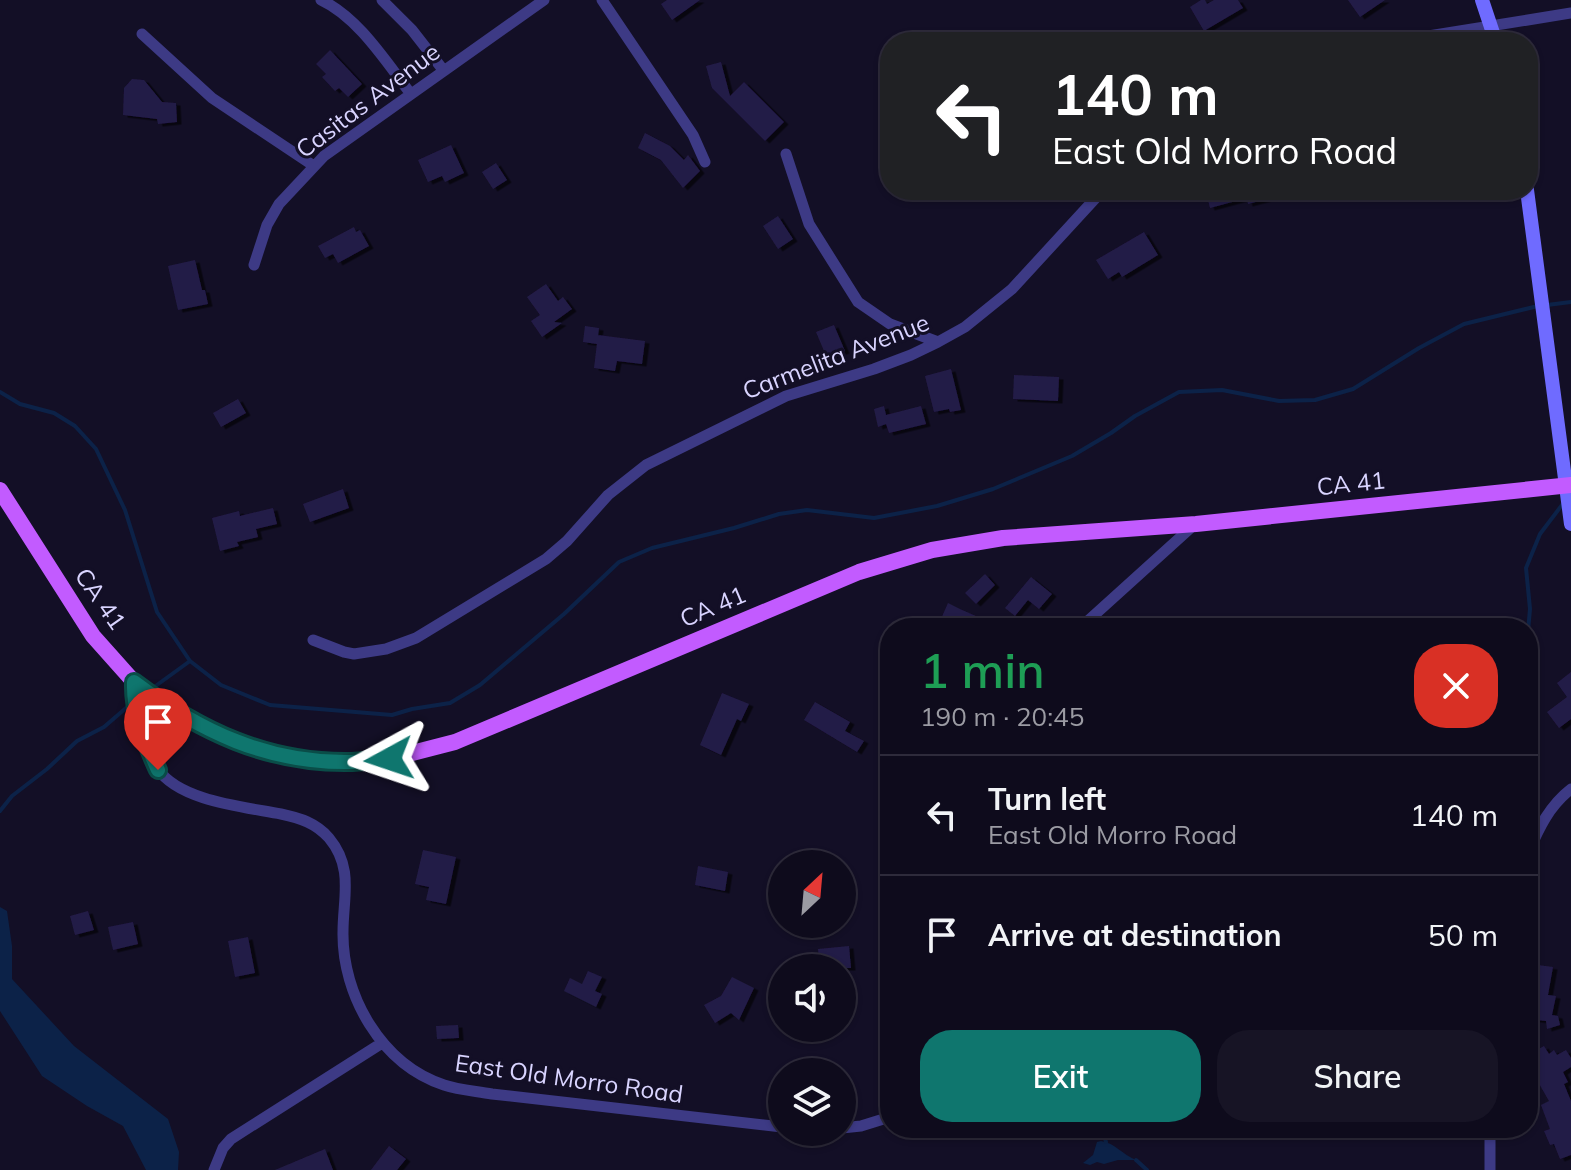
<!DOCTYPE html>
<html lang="en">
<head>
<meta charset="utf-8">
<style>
  :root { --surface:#0e0b1c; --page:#171425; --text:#f1f3f6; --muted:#9b9ba3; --line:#2e2b3b; --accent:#0f766e }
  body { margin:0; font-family:Mulish,sans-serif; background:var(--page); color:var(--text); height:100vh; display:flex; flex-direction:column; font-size:30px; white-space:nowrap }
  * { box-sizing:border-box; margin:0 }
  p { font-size:26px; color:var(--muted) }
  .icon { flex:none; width:44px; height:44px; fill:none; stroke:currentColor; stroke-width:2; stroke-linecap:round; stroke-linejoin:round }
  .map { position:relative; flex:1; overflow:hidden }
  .panel { position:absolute; left:880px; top:618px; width:658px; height:520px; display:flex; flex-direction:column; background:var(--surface); border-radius:32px; box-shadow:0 2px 6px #0004,0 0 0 2px var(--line) }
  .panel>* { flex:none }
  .hud { position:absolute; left:880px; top:32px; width:658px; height:168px; border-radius:32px; box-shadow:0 2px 6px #0004,0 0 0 2px var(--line); background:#202124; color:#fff; overflow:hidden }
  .needle { width:52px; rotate:26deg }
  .fabs { position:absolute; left:768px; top:850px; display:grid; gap:16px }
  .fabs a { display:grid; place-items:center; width:88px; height:88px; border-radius:50%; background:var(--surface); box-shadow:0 2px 6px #0004,0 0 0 2px var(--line); font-size:40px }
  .pin { position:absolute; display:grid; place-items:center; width:68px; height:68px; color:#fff; margin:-82px -34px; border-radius:50% 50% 50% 0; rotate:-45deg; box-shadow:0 0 8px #0007 }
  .pin .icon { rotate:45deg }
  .me { position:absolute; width:88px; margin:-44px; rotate:265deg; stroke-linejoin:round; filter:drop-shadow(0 0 6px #0008) }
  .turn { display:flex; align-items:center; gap:28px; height:168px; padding:0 40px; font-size:36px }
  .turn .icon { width:104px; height:104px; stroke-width:2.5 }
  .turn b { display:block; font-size:56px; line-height:68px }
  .round { display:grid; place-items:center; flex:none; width:84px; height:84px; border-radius:32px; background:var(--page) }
  .overview { display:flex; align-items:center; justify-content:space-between; height:136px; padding:0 40px }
  h1 { font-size:48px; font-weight:600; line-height:60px; color:#1e9e55 }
  .action { display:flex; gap:16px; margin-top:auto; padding:16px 40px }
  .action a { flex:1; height:92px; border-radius:32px; background:var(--accent); color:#fff; font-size:32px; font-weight:600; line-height:92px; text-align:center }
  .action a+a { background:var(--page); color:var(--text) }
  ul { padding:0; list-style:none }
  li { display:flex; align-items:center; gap:24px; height:120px; padding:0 40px; border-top:2px solid var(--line) }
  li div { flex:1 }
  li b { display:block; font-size:30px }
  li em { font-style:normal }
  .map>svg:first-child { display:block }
  .water { fill:#0c2248 }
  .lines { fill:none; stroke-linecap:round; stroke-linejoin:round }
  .stream { stroke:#0c2248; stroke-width:4 }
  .building { fill:#241b47; filter:url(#shadow) }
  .street { stroke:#3d3a85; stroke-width:11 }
  .secondary { stroke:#6f6bff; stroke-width:14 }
  .primary { stroke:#c25bff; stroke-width:16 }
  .route-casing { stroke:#0a4d48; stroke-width:20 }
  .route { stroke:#0f766e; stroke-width:14 }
  .labels { text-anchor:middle; stroke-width:6; stroke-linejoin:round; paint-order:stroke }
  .street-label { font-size:24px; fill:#d9d4ff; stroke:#130f26 }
</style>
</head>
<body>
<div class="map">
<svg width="1571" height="1170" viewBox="0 0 1571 1170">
  <defs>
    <filter id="shadow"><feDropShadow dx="4.5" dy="2.5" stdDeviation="0" flood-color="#0009"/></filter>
  </defs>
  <rect width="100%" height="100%" fill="#130f26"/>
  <path class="water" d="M0 907 7 911 12 946V979L74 1046 168 1119 179 1152 178 1170H146L123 1126 87 1106 42 1076 0 1011Z
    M1101 1141C1115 1143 1123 1155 1136 1160H1118L1104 1164 1097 1162 1090 1165 1083 1163 1093 1155 1097 1142Z"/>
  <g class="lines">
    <path class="stream" d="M1547 305 1571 302
      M0 392 20 404 54 413 75 426 96 449 125 510 157 612 190 661 221 685 270 705 392 715 412 709 450 703 480 685 564 614 619 562 652 548 734 528 779 514 807 510 874 518 937 506 993 489 1072 456 1111 433 1135 416 1179 392 1222 390 1279 401 1315 400 1353 389 1419 348 1464 324 1538 306
      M1528 631 1530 609 1526 568 1540 534 1565 501
      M150 690 190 661
      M0 811 12 796 47 769 77 741 104 727 133 702
      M1102 1128 1106 1142
      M1136 1160 1147 1170"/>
  </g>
  <path class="building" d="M667 0H700L672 20 661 4Z
    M1201 0H1205L1207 4 1214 0H1238L1243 8 1204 31 1190 7Z
    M1348 0H1385L1360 17Z
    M330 50 362 84 348 97 339 88 335 91 322 77 326 74 316 64Z
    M721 62 730 96 744 82 784 122 765 141 712 88 706 66Z
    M132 79 144 80 162 102 176 103 177 122 158 124 157 119 123 115 124 88Z
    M645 133 670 146 684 160 688 155 700 171 683 188 661 160 638 148Z
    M451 145 464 173 445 182 442 176 428 182 418 160Z
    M496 163 507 180 493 189 482 172Z
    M1212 190H1290V193L1248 204 1247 198 1210 208 1206 192Z
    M778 216 793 239 778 249 763 226Z
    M354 227 356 232 360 230 369 246 338 263 333 254 325 258 318 246Z
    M1144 232 1158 255 1122 277 1119 272 1108 279 1096 260Z
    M195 260 202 290H205L208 304 178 310 168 266Z
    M546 284 558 301 563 297 572 309 554 322 562 323 542 337 531 321 540 315 527 297Z
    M834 325 845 351 827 358 816 332Z
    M585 326 599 328 597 344 583 342Z
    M598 335 645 341 642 364 617 361 615 371 594 368Z
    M951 369 961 410 950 412 949 409 934 412 925 376Z
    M1014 375 1059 377 1058 401 1013 399Z
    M238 399 246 413 221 427 213 413Z
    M884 406 886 415 921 406 926 424 889 433 886 424 878 427 874 409Z
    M343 489 349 508 310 522 303 504Z
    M273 508 277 524 256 529 258 537 237 542 239 546 220 551 212 518 239 511 240 516Z
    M985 574 995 585 976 604 965 593Z
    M1031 577 1052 594 1039 609 1028 600 1015 616 1005 608Z
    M948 603 960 609 1003 628H937Z
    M1571 672V719L1559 728 1547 712 1567 697 1557 683Z
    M722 693 749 704 741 721 737 719 721 755 700 745Z
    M815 702 850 722 845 731 864 741 857 752 804 720Z
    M423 850 456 857 446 904 426 900 429 887 415 884Z
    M698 866 728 872 725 891 695 885Z
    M88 911 94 930 75 935 70 916Z
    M133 922 138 944 113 950 108 927Z
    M248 937 255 973 235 977 228 941Z
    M849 946 851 968H820L818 949Z
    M1530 964 1553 967 1548 995 1556 996 1552 1015 1558 1016 1560 1025 1547 1029 1546 1021 1528 1019Z
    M588 971 602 977 595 991 602 994 596 1007 564 991 570 978 582 984Z
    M732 977 754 988 739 1020 731 1013 715 1023 704 1005 721 996Z
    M458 1025 459 1038 437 1039 436 1026Z
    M1544 1046 1549 1054 1554 1050 1557 1055 1566 1050 1571 1058V1067L1563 1072 1568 1082 1564 1084 1571 1101V1155L1560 1159 1554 1144 1550 1145 1544 1131 1550 1129 1541 1105 1549 1101 1530 1068 1536 1065 1530 1054Z
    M389 1146 406 1159 397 1170H371Z
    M325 1149 333 1170H275Z"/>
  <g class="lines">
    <path class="street" d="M321 0C358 17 386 62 411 94
      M382 0 412 30 444 71
      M602 0 693 135 705 162
      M142 34 212 98 314 166
      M1391 42 1571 13
      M786 154 809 224 858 302 890 324 938 342
      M254 265 267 225 279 204 324 156 544 0
      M1080 628 1195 524
      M313 640 344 652 354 654 386 649 416 638 546 559 567 541 608 495 646 465 786 396 874 369 911 355 938 342 965 327 1012 289 1103 190
      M134 682C133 707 140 730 150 753 153 758 155 765 158 769 179 801 245 807 281 814 300 818 316 823 329 838 354 868 343 897 343 932 342 995 381 1064 444 1085 459 1090 476 1091 492 1094L782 1127
      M1528 853C1539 828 1549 806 1571 789
      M842 1128 861 1126 890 1117
      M214 1170 223 1148 231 1139 382 1043
      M1490 1170V1128"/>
    <path class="secondary" d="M1482 0 1496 42
      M1527 190 1571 524"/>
    <path class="primary" d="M0 490 93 636 134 682 171 710 215 733 257 749 304 759 350 762 389 759 455 742 859 572 932 550 1003 538 1196 524 1571 485"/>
  </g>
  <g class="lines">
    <defs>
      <path id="route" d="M158 770C145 741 133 714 134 682 199 731 268 764 352 762 364 761 376 760 389 759"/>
    </defs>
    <use href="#route" class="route-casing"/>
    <use href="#route" class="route"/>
  </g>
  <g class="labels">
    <g class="street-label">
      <text transform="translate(368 101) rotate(-37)" y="8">Casitas Avenue</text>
      <text transform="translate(836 357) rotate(-21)" y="8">Carmelita Avenue</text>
      <text transform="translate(1351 484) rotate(-6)" y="8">CA 41</text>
      <text transform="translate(100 599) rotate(55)" y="8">CA 41</text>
      <text transform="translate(713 607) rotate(-23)" y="8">CA 41</text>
      <text transform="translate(569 1079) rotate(8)" y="8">East Old Morro Road</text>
    </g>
  </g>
</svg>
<div class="fabs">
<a><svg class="needle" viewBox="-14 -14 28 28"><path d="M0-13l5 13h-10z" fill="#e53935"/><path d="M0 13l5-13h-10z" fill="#9b9ba3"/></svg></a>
<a><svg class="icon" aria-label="sound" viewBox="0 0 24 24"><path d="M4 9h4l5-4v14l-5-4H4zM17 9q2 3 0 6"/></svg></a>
<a><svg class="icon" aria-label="layers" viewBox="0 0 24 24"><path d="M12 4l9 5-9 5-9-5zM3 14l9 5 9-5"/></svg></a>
</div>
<div class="pin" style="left:158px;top:770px;background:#d93025"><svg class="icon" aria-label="arrive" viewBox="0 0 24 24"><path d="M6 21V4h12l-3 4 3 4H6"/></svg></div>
<svg class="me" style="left:389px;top:759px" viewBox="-20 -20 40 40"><path d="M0-17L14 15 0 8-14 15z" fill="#0f766e" stroke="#fff" stroke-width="4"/></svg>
<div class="hud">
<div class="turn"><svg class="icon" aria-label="left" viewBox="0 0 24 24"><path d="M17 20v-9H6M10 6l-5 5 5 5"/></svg><div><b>140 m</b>East Old Morro Road</div></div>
</div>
<section class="panel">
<div class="overview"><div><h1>1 min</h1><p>190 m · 20:45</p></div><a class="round" style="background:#d93025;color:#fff"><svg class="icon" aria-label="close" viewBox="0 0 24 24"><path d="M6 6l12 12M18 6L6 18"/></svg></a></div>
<ul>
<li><svg class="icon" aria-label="left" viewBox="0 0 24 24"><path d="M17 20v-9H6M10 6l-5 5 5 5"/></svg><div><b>Turn left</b><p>East Old Morro Road</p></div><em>140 m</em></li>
<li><svg class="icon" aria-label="arrive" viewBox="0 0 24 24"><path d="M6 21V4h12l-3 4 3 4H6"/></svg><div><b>Arrive at destination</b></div><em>50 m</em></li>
</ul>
<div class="action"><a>Exit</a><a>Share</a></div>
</section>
</div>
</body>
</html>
